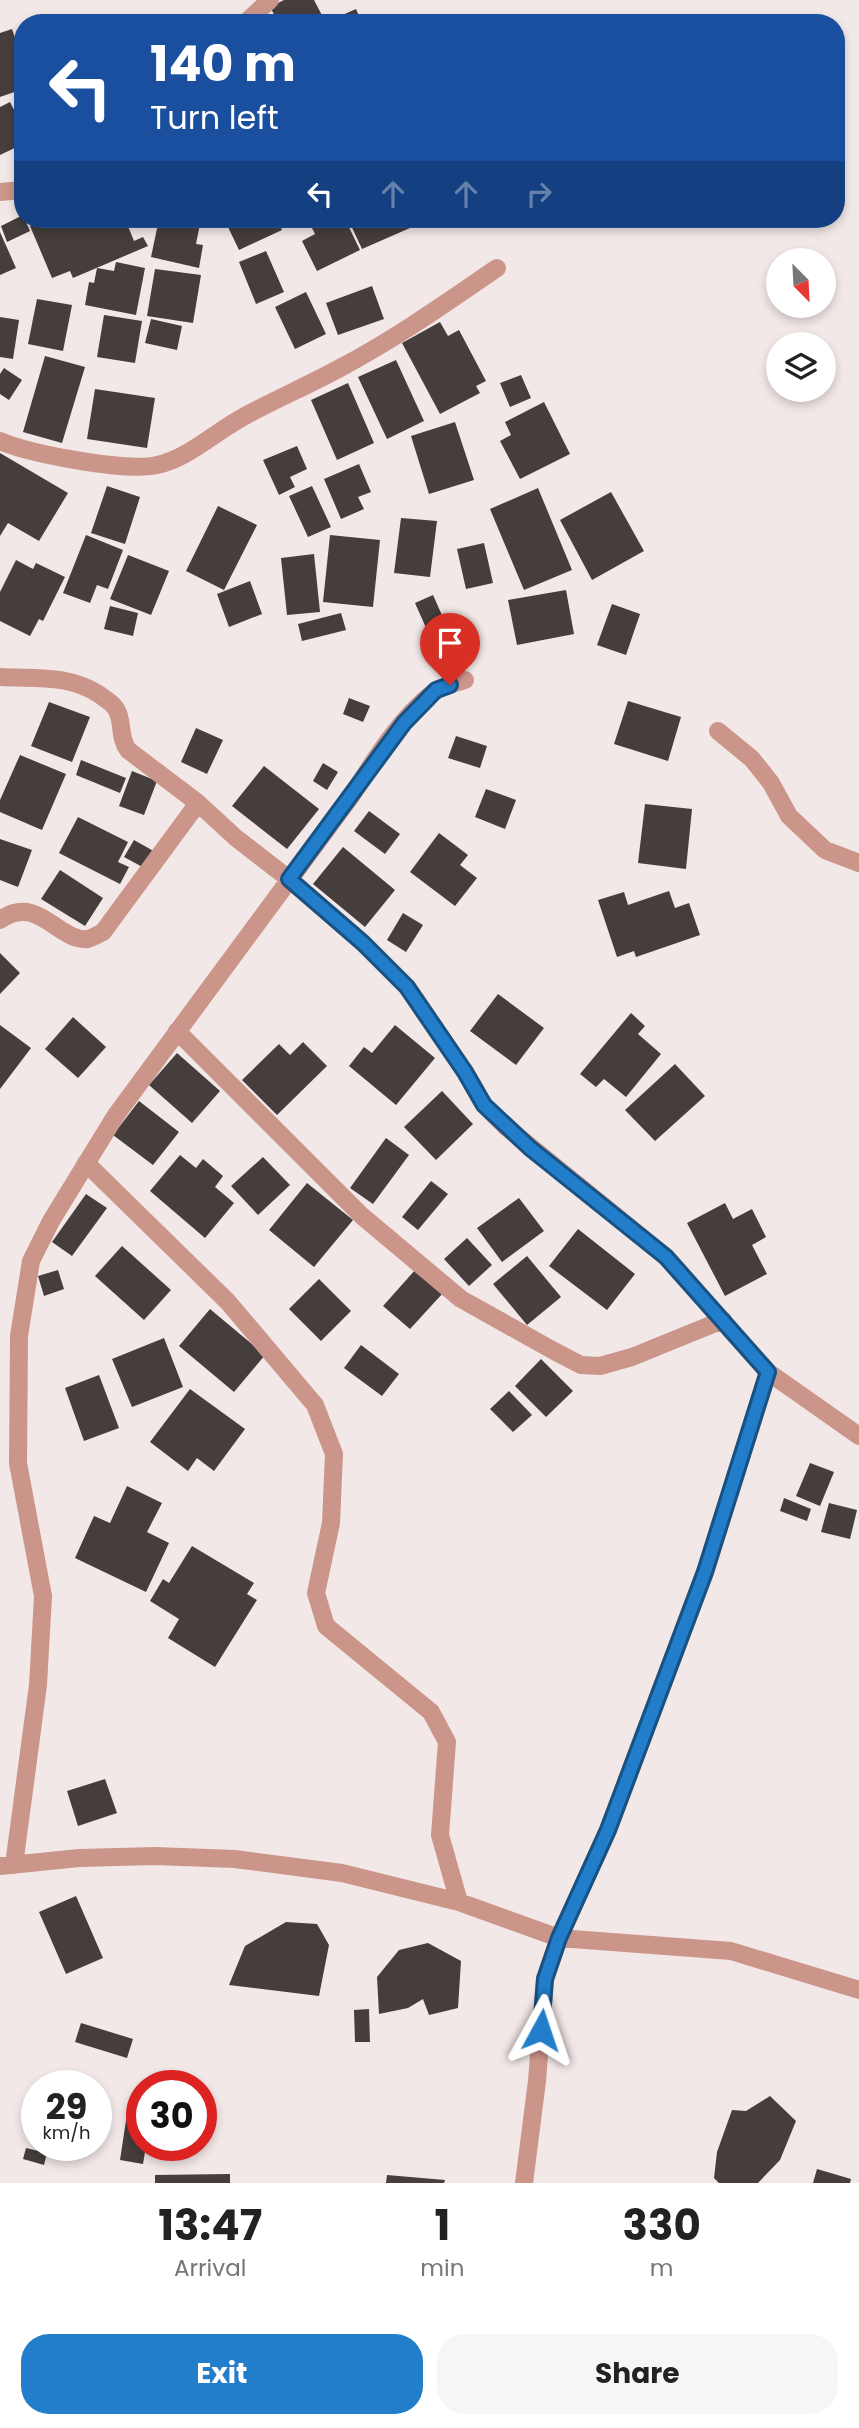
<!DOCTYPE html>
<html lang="en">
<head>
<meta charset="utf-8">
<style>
  :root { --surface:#fff; --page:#f6f6f6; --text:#222; --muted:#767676; --accent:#227eca }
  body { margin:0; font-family:Poppins,sans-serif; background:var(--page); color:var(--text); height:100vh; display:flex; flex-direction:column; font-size:26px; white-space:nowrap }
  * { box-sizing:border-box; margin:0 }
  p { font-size:23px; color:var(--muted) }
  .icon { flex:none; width:38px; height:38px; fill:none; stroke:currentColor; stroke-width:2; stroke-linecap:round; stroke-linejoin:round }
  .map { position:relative; height:2183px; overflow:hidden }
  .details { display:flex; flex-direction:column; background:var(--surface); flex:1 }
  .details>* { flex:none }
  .banner { position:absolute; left:14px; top:14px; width:831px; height:214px; border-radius:28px; box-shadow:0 4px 10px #0003; background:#1a4fa0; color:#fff; overflow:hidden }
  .needle { width:46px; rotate:156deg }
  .buttons { position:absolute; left:766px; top:248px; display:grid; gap:14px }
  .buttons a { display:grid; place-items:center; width:70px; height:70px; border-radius:50%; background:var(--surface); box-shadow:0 4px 10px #0003; font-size:35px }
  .speed { position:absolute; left:21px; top:2070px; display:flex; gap:14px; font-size:35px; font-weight:700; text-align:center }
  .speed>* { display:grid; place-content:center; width:91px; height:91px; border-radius:50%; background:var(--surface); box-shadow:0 4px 10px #0003; line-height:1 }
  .speed small { font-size:18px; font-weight:400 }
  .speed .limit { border:10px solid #d22; background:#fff; color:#111 }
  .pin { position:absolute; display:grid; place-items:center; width:60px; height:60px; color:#fff; margin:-72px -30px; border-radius:50% 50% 50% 0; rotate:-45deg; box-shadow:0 0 7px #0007 }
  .pin .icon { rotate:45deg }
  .me { position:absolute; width:77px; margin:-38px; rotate:5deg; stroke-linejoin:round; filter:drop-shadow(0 0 5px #0008) }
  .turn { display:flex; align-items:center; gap:24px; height:147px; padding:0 21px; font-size:32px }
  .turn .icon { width:91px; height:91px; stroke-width:2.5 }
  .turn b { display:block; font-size:49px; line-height:60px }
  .lanes { display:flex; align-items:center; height:66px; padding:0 21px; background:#0003; justify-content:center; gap:35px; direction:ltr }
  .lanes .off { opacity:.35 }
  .eta { display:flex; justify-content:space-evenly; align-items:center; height:119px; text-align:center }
  .eta b { font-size:42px; font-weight:700; line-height:49px }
  .cta { display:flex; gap:14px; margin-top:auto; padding:14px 21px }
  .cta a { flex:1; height:80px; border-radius:28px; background:var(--accent); color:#fff; font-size:28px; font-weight:700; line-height:80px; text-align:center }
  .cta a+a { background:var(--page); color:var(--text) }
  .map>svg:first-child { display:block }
  .building { fill:#453e3d }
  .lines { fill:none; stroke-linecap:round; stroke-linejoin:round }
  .street { stroke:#cc958a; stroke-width:18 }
  .route-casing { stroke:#165283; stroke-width:18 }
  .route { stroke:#227eca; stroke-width:12 }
</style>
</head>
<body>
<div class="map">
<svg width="859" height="2183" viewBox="0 0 859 2183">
  <rect width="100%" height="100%" fill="#f2e8e7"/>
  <path class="building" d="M284 0H314L326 23H261L275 16 270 7Z
    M356 9 362 23H332L331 20Z
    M12 29 23 61V89L0 97V33Z
    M10 102 23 127V144L0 155V107Z
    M23 215 30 231 7 242 1 226Z
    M44 219H125L134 241 143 237 148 246 73 278 70 271 52 278 30 226Z
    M159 219H201L196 244 203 245 199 268 151 257Z
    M246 219H277L282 230 239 250 228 227Z
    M317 219H345L360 250 317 271 302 241 315 234 309 222Z
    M348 219H406L410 228 362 249Z
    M0 232 16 268 0 275Z
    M266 251 284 292 256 304 239 262Z
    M116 262 145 268 136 315 85 305 89 282 94 283 97 268 114 271Z
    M155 269 201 275 193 323 147 316Z
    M372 286 384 319 338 335 326 303Z
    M306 292 326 334 295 349 275 307Z
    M37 299 72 305 63 351 28 344Z
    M104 315 142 321 135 363 97 357Z
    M0 317 19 320 13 359 0 357Z
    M151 319 182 326 177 350 145 343Z
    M440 322 448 336 459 330 486 381 476 386 480 393 440 414 402 343Z
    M45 356 85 367 62 443 23 432Z
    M396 360 424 421 387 439 358 377Z
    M4 368 22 380 9 400 0 394V374Z
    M521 375 531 398 510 407 500 383Z
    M348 383 374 443 337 460 311 400Z
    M95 389 155 398 147 448 87 439Z
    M544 402 570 454 520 479 500 441 511 435 505 422Z
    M455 422 474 480 429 494 411 436Z
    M297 446 307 469 290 477 295 487 279 495 263 460Z
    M0 453 68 493 39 541 8 523 0 536Z
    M359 464 371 492 358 497 364 509 341 519 324 479Z
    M107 486 140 497 125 544 91 533Z
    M312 486 331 527 308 537 289 496Z
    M538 488 572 570 524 590 490 509Z
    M611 492 644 551 592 580 560 520Z
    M218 506 257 525 224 590 186 571Z
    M401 518 437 521 430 577 394 573Z
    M86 535 123 550 108 589 97 585 90 603 63 593Z
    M330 535 380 540 373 607 323 602Z
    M484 543 493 583 466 589 457 549Z
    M314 554 320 612 287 615 281 558Z
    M128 555 169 571 151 615 110 599Z
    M16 560 33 569 36 563 65 577 43 621 39 619 30 636 0 621V592Z
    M250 581 262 614 229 627 217 594Z
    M566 590 574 634 517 645 508 600Z
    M433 595 449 631 431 639 415 603Z
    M612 604 640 614 626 655 597 645Z
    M110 606 138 613 133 636 104 629Z
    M341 613 346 630 302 641 298 624Z
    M349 698 370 706 363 722 343 714Z
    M628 701 681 717 668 761 614 744Z
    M49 702 90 717 72 762 31 746Z
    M196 728 223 740 207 774 181 762Z
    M456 736 487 746 480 768 448 758Z
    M20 755 66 774 42 830 0 812V800Z
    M81 760 126 778 120 793 76 775Z
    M323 763 338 772 327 790 313 781Z
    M264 766 319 809 287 849 232 806Z
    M132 771 157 781 144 815 119 806Z
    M486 789 516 800 505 829 475 817Z
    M645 804 692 809 686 869 638 863Z
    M369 811 400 834 385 854 354 831Z
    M78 817 128 842 118 862 129 867 120 884 59 853Z
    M439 833 468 855 460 865 477 878 455 906 410 872Z
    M0 839 32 850 18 887 0 880Z
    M134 840 157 853 148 870 124 857Z
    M343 847 395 890 365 927 313 884Z
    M60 870 103 898 85 926 41 899Z
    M669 891 675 908 689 903 700 935 636 957 634 951 617 957 598 900 624 892 628 905Z
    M403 913 423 925 406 952 387 940Z
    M0 953 20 973 0 994Z
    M498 994 544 1028 516 1065 470 1031Z
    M631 1013 645 1026 638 1034 661 1054 626 1097 604 1079 596 1087 580 1074Z
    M73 1017 106 1047 78 1078 45 1049Z
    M0 1025 31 1048 0 1089Z
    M395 1025 435 1058 396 1105 349 1066 364 1047 372 1053Z
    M303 1042 327 1066 277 1115 242 1080 279 1044 290 1055Z
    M177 1053 220 1091 192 1123 149 1085Z
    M675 1064 705 1096 655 1141 625 1110Z
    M442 1091 473 1124 436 1160 404 1127Z
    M139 1101 179 1132 153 1165 113 1135Z
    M386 1138 409 1155 373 1204 350 1188Z
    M180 1155 196 1168 203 1159 223 1176 215 1187 234 1203 205 1238 150 1191Z
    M263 1157 290 1185 258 1215 231 1186Z
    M431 1181 448 1194 418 1230 402 1217Z
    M307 1183 353 1220 314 1267 269 1230Z
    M86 1194 107 1208 72 1256 52 1242Z
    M519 1198 544 1231 502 1262 477 1228Z
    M725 1203 733 1219 752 1209 766 1237 752 1245 767 1274 725 1296 687 1223Z
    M578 1229 635 1274 607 1310 549 1266Z
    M467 1238 492 1265 469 1286 444 1259Z
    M122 1246 171 1290 144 1320 95 1276Z
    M527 1256 561 1297 527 1325 493 1284Z
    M416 1269 443 1293 410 1329 383 1306Z
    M58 1270 64 1289 44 1296 38 1276Z
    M319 1279 351 1311 321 1341 289 1309Z
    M210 1309 265 1355 234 1392 179 1346Z
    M164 1338 183 1387 132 1407 112 1359Z
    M361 1345 399 1374 382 1396 344 1368Z
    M541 1359 573 1391 546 1417 515 1386Z
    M99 1375 119 1428 84 1441 65 1388Z
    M190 1389 245 1429 214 1471 197 1458 188 1471 150 1442Z
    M509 1391 532 1415 513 1432 490 1409Z
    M810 1463 834 1472 820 1506 796 1496Z
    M127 1486 162 1503 147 1532 169 1543 146 1592 75 1558 94 1516 110 1523Z
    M784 1498 811 1509 807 1521 780 1511Z
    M829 1503 857 1510 850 1539 821 1532Z
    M192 1546 254 1583 247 1594 257 1600 215 1667 168 1638 179 1619 150 1601 163 1579 169 1583Z
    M105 1779 117 1813 78 1826 67 1791Z
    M76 1896 103 1958 66 1974 39 1912Z
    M286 1922 317 1924 329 1945 319 1996 229 1985 245 1946Z
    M428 1943 461 1961 458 2008 429 2015 423 1999 408 2008 379 2014 377 1977 399 1950Z
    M369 2009 370 2042H355L354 2010Z
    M81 2023 133 2039 127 2058 75 2042Z
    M770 2096 796 2121 780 2160 758 2183H719L714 2178 717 2152 732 2110 746 2111Z
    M127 2114 142 2117V2146H146L143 2164 120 2160Z
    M26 2148 47 2153 44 2165 23 2159Z
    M817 2169 851 2179 850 2183H813Z
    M230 2174V2183H155V2175Z
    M387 2175 445 2180 444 2183H386Z"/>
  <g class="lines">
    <path class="street" d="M245 23 270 0
      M0 192 23 190
      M0 441C31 454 125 472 157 465 189 458 216 431 245 416 276 399 309 385 340 368 395 339 446 303 497 268
      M0 677C37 679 68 674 100 695 105 699 113 703 116 709 124 721 118 736 128 750L198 803 236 838 289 879 363 943 407 987 465 1072 484 1105 505 1126 666 1257 768 1372 859 1436
      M718 731 752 759 771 783 789 816 825 850 859 863
      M0 920C38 893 58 942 88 939 92 938 99 934 103 932L198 803
      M177 1031 362 1216 461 1299 554 1351 581 1365 600 1366 632 1357 723 1320
      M86 1163 228 1302 315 1405 334 1454 331 1523 316 1593 326 1626 431 1712 447 1742 440 1835 459 1902
      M14 1865 38 1685 43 1596 18 1463 19 1336 31 1261 51 1221 116 1115 352 795C375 759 400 718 434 692 442 686 456 683 465 680
      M0 1866 79 1858 155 1856 235 1859 342 1873 459 1902 559 1938 731 1951 859 1990
      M524 2183 537 2081 545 1979 559 1938 608 1830 705 1572 768 1372"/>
  </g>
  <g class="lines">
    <defs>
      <path id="route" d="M450 685 436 690 404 723 289 879 363 943 407 987 465 1072 484 1105 530 1148 666 1257 768 1372 705 1572 608 1830 559 1938 545 1979 541 2030"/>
    </defs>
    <use href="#route" class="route-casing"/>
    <use href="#route" class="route"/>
  </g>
</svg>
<div class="buttons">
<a><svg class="needle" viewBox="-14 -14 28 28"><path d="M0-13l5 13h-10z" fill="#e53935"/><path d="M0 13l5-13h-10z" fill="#767676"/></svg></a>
<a><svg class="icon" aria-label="layers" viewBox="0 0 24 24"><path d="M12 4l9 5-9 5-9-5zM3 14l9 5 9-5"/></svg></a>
</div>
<div class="speed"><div>29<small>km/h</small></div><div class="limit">30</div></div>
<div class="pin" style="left:450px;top:685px;background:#d93025"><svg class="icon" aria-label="arrive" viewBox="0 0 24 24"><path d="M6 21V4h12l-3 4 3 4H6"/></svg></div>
<svg class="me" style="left:541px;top:2030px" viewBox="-20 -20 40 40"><path d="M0-17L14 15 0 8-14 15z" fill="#227eca" stroke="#fff" stroke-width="4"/></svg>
<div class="banner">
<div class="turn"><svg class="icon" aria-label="left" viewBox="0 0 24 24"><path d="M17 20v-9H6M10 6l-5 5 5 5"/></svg><div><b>140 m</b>Turn left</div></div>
<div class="lanes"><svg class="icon" aria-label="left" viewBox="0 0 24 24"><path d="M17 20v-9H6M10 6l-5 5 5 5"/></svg><svg class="icon off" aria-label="ahead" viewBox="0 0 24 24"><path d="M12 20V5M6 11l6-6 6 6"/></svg><svg class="icon off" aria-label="ahead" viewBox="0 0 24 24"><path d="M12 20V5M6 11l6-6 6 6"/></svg><svg class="icon off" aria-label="right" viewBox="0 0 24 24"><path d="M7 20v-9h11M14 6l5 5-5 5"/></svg></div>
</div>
</div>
<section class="details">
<div class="eta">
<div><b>13:47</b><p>Arrival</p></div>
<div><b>1</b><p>min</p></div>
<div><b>330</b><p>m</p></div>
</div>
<div class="cta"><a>Exit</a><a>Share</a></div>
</section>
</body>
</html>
